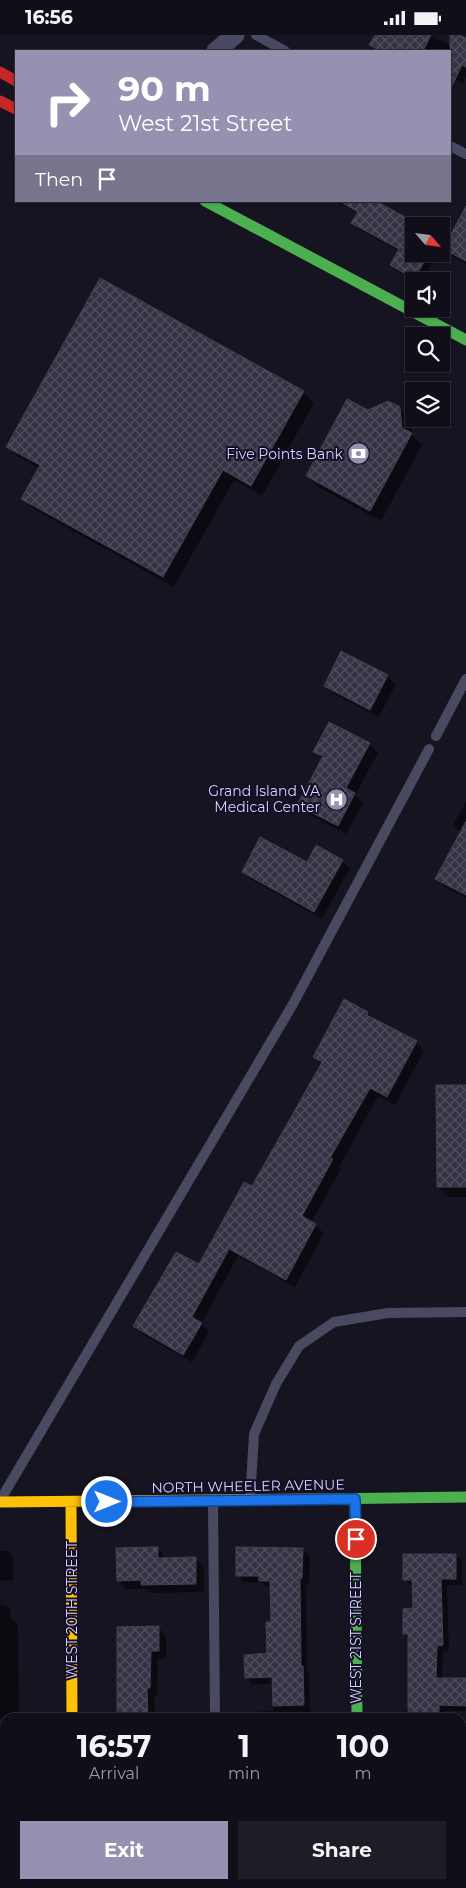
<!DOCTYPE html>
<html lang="en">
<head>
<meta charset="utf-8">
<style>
  :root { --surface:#100f19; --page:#1e1d26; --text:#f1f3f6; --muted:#9c9ca2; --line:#302f38; --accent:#9591b1 }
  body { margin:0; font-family:Montserrat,sans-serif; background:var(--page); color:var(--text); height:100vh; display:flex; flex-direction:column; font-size:19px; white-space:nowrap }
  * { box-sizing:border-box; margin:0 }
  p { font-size:16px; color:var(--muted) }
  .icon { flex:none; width:28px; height:28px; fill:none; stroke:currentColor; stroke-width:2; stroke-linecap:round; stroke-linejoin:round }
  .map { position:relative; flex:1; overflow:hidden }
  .drawer { position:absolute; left:0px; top:1678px; width:466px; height:176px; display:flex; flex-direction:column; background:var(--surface); border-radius:15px 15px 0 0; box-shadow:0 1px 4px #0004,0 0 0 1px var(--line) }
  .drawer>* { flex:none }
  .guide { position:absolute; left:15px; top:15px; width:436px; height:152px; border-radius:0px; box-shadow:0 1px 4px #0004,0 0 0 1px var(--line); background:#9591b1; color:#fff; overflow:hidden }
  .needle { width:32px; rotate:118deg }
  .controls { position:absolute; left:405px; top:182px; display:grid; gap:10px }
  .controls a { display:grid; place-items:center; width:45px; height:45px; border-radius:0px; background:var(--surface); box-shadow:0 1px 4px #0004,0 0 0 1px var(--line); font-size:25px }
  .pin { position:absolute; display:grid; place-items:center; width:42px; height:42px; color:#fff; margin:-21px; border:2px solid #fff; border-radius:50%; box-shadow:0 1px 5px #0007 }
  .me { position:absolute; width:55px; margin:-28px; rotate:90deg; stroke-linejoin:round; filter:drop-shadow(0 0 4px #0008) }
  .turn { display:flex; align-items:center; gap:18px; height:105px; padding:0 20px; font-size:22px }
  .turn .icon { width:65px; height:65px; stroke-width:2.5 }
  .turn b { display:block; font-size:35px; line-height:42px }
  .then { display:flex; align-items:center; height:48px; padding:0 20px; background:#0003; gap:10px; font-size:19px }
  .eta { display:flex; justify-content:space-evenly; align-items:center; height:85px; text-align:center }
  .eta b { font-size:30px; font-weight:700; line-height:35px }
  .action { display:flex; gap:10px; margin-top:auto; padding:10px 20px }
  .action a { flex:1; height:58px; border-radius:0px; background:var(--accent); color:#fff; font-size:20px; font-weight:700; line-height:58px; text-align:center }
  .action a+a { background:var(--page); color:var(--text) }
  .status { display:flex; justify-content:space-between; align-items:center; height:35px; padding:0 25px; background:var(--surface); direction:ltr }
  .status svg { height:14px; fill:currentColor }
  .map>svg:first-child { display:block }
  .shadow { fill:#0007 }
  .building { fill:url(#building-cross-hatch); stroke:#433f54 }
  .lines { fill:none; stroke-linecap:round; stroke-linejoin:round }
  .lane { stroke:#4a4962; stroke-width:10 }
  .street { stroke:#4a4962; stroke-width:19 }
  .fast { stroke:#4caf50; stroke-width:11 }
  .slow { stroke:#ffc107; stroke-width:11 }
  .jam { stroke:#c62828; stroke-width:11 }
  .route-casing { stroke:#114b97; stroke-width:12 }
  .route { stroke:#1a73e8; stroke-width:9 }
  .labels { text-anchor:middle; stroke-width:4; stroke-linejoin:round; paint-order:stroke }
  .poi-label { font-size:14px; fill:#d9d4ff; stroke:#130f26; text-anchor:end }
  .street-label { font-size:14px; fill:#d9d4ff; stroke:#130f26 }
</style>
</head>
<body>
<div class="status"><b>16:56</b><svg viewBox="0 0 49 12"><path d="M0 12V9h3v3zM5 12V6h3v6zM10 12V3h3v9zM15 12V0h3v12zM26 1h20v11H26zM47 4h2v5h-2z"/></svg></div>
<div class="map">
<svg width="466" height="1853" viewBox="0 0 466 1853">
  <defs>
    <pattern id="building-cross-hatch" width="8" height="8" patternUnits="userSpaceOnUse" patternTransform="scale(1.25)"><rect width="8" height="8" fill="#343243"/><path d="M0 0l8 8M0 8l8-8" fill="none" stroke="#514f5f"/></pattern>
  </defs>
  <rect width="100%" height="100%" fill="#161421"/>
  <path class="shadow" d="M371 0H430L454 12 466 5V41L463 48 450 42V16H377L371 10 375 2Z
    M336 166H373L415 189 417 185 428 191H414V219H438L422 246H415L397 236 391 230 399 216 359 194 353 188 358 179Z
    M466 174V229L453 222 445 214Z
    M441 199 446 204 441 213Z
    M303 357 314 368 262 461 234 445 174 552 34 474 23 464 40 434 19 422 8 412Z
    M399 373 410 384 412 400 422 410 381 486 318 452 307 441 368 377Z
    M387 641 396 649 379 682 334 659 325 650Z
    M369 709 378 718 355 760 363 768 346 799 307 778 298 770 323 724 315 716Z
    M466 767V863L445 852 437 844 461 798 453 790Z
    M342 826 350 833 322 884 251 844 244 837Z
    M345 966 368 978 374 985 416 1007 424 1016 395 1070 378 1061 339 1132 341 1134 311 1188 324 1198 295 1252 238 1221 201 1289 209 1297 192 1327 143 1300 135 1291 200 1231 253 1153 322 1030 315 1022Z
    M466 1051V1162H449L438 1152Z
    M158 1513 166 1524 195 1523 204 1532V1557L151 1558 147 1554H126L118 1545Z
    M303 1514 310 1521 309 1550H306L307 1637 309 1639 310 1682H247V1677L274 1676 273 1648 253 1650 246 1643 268 1619 272 1588V1552H267L263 1548 244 1547 237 1540Z
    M0 1516H7L13 1521V1545L0 1546Z
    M456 1520 462 1526V1550H447L449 1616 443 1617 442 1644H466V1676H445V1682H406V1675H409V1604L404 1599 414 1575 413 1551H411L405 1544Z
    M0 1570H5L11 1575 10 1583 18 1589 19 1682H5V1849H23V1853H0Z
    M118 1593H158L166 1600V1623H158L157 1660H154L155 1682H118Z
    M461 1731H466V1759L461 1758V1790Z
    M463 1792H466V1818L463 1815Z
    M116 1849H160V1853H116Z
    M279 1849H311V1853H227L279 1851Z
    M407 1849H437V1853H407Z"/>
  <path class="building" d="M375 0H431L423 16H381L369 10Z
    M450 0H459L466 3V32L462 30 450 55Z
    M339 166H376L414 187 417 184 430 191H414V219H429L414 244 390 230 399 214 351 188 358 177Z
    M466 171V226L443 214Z
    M100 243 304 356 251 451 223 435 163 542 21 464 40 430 6 412Z
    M347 364 368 375 388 366 400 372 402 393 412 398 370 476 306 441Z
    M341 616 388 640 370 675 324 651Z
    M329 687 370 708 346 753 355 758 338 791 297 770 323 721 313 717Z
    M466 786V860L435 844Z
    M260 802 307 827 316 810 343 825 314 877 242 837Z
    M344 964 368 977 367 980 417 1006 387 1062 370 1053 330 1123 333 1124 302 1181 316 1189 286 1245 229 1214 192 1282 202 1288 183 1320 133 1291 176 1217 199 1229 244 1147 252 1151 322 1027 313 1022Z
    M436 1050H466V1152H437Z
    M158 1512V1523L196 1522V1549L141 1550V1545L117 1546 116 1513Z
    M236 1512 303 1513 302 1543H300L301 1631H303L304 1670 273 1671 272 1642 245 1643 244 1620 267 1618 266 1587H271L270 1546H259V1541H236Z
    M403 1519H456V1544H441L443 1610 437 1611 436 1643H466V1671L439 1670V1682H408V1599H403V1574L413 1573 412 1545H403Z
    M159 1591V1616H151L150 1653H147L148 1682H117V1592Z"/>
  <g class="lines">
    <path class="lane" d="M256 0 285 16
      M450 111 466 119
      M436 701 466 644
      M1 1464 293 969 429 714
      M250 1465 254 1399 276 1349 299 1311 334 1287 388 1278 466 1277
      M213 1467 215 1682
      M216 1849V1853"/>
    <path class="street" d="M216 16 235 0
      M73 1849V1853
      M358 1849V1853"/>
    <path class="fast" d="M205 166 466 305
      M319 1464 466 1462
      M355 1464 357 1682"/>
    <path class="slow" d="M0 1467 319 1464
      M71 1467 72 1682"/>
    <path class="jam" d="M0 37 16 46
      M0 66 16 74"/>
  </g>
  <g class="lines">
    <defs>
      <path id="route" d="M107 1467 355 1464 356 1504"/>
    </defs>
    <use href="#route" class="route-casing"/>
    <use href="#route" class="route"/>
  </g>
  <defs>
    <symbol id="bank-disc" viewBox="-11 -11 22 22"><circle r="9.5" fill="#9591b1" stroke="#130f26"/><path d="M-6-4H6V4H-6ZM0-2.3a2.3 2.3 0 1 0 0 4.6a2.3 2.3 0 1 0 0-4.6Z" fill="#fff"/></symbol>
    <symbol id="hospital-disc" viewBox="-11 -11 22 22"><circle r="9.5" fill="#9591b1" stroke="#130f26"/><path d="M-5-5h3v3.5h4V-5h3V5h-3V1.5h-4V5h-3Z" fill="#fff"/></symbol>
  </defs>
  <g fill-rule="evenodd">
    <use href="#bank-disc" x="346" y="406" width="25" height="25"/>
    <use href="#hospital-disc" x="324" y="752" width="25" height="25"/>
  </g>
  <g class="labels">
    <g class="poi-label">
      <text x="343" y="424">Five Points Bank</text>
      <text x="320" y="761">Grand Island VA<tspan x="320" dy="16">Medical Center</tspan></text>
    </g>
    <g class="street-label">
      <text transform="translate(248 1451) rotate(-1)" y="5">NORTH WHEELER AVENUE</text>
      <text transform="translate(72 1575) rotate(-90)" y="5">WEST 20TH STREET</text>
      <text transform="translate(356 1603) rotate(-90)" y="5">WEST 21ST STREET</text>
    </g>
  </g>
</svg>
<div class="controls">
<a><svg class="needle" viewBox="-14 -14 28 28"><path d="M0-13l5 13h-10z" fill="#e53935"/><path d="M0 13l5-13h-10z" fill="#9c9ca2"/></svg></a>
<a><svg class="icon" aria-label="sound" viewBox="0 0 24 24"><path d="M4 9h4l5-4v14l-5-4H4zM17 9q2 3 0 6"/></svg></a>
<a><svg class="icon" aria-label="search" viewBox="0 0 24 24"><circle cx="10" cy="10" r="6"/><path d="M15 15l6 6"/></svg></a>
<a><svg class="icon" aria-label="layers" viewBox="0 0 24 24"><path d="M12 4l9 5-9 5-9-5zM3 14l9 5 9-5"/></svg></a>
</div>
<div class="pin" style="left:356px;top:1504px;background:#d93025"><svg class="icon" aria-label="arrive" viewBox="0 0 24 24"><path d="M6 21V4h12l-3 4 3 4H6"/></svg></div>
<svg class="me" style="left:107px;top:1467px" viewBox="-20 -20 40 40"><circle r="17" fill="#1a73e8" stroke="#fff" stroke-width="3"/><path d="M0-11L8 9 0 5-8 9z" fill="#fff"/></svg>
<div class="guide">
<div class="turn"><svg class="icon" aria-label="right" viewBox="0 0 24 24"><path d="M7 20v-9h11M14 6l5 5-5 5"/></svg><div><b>90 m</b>West 21st Street</div></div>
<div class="then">Then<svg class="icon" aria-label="arrive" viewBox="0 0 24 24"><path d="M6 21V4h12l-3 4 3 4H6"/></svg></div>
</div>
<section class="drawer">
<div class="eta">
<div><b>16:57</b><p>Arrival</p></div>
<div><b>1</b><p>min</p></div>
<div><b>100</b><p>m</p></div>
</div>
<div class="action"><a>Exit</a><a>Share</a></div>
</section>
</div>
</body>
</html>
